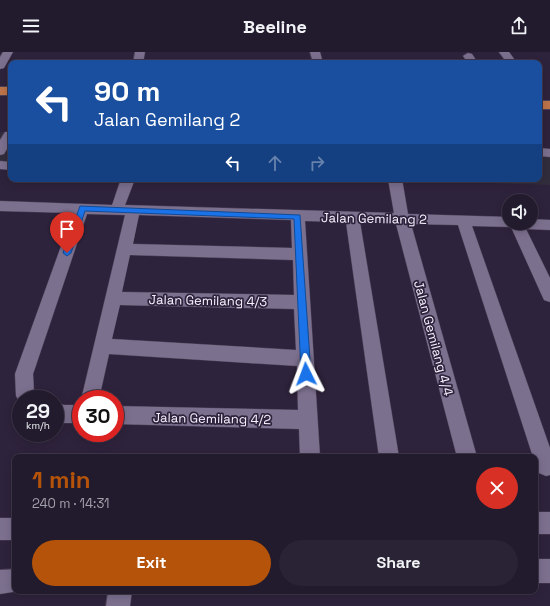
<!DOCTYPE html>
<html lang="en">
<head>
<meta charset="utf-8">
<style>
  :root { --surface:#221a2d; --page:#2a2335; --text:#f1f3f6; --muted:#a2a1aa; --line:#3f3849; --accent:#b45309 }
  body { margin:0; font-family:"Space Grotesk",sans-serif; background:var(--page); color:var(--text); height:100vh; display:flex; flex-direction:column; font-size:15px; white-space:nowrap }
  * { box-sizing:border-box; margin:0 }
  p { font-size:13px; color:var(--muted) }
  .icon { flex:none; width:22px; height:22px; fill:none; stroke:currentColor; stroke-width:2; stroke-linecap:round; stroke-linejoin:round }
  .map { position:relative; flex:1; overflow:hidden }
  .panel { position:absolute; left:12px; top:402px; width:526px; height:140px; display:flex; flex-direction:column; background:var(--surface); border-radius:8px; box-shadow:0 2px 10px #0003,0 0 0 1px var(--line) }
  .panel>* { flex:none }
  .guide { position:absolute; left:8px; top:8px; width:534px; height:122px; border-radius:8px; box-shadow:0 2px 10px #0003,0 0 0 1px var(--line); background:#1a4fa0; color:#fff; overflow:hidden }
  .tools { position:absolute; left:502px; top:142px; display:grid; gap:8px }
  .tools a { display:grid; place-items:center; width:36px; height:36px; border-radius:50%; background:var(--surface); box-shadow:0 2px 10px #0003,0 0 0 1px var(--line); font-size:20px }
  .speed { position:absolute; left:12px; top:338px; display:flex; gap:8px; font-size:20px; font-weight:700; text-align:center }
  .speed>* { display:grid; place-content:center; width:52px; height:52px; border-radius:50%; background:var(--surface); box-shadow:0 2px 10px #0003,0 0 0 1px var(--line); line-height:1 }
  .speed small { font-size:10px; font-weight:400 }
  .speed .limit { border:6px solid #d22; background:#fff; color:#111 }
  .pin { position:absolute; display:grid; place-items:center; width:34px; height:34px; color:#fff; margin:-41px -17px; border-radius:50% 50% 50% 0; rotate:-45deg; box-shadow:0 0 4px #0007 }
  .pin .icon { rotate:45deg }
  .me { position:absolute; width:44px; margin:-22px; rotate:357deg; stroke-linejoin:round; filter:drop-shadow(0 0 3px #0008) }
  .turn { display:flex; align-items:center; gap:14px; height:84px; padding:0 20px; font-size:18px }
  .turn .icon { width:52px; height:52px; stroke-width:2.5 }
  .turn b { display:block; font-size:28px; line-height:34px }
  .lanes { display:flex; align-items:center; height:38px; padding:0 20px; background:#0003; justify-content:center; gap:20px; direction:ltr }
  .lanes .off { opacity:.35 }
  .round { display:grid; place-items:center; flex:none; width:42px; height:42px; border-radius:21px; background:var(--page) }
  .headline { display:flex; align-items:center; justify-content:space-between; height:68px; padding:0 20px }
  h1 { font-size:24px; font-weight:700; line-height:30px; color:var(--accent) }
  .primary-button { display:flex; gap:8px; margin-top:auto; padding:8px 20px }
  .primary-button a { flex:1; height:46px; border-radius:24px; background:var(--accent); color:#fff; font-size:16px; font-weight:700; line-height:46px; text-align:center }
  .primary-button a+a { background:var(--page); color:var(--text) }
  header { display:flex; justify-content:space-between; align-items:center; height:52px; padding:0 20px; background:var(--surface); font-size:18px; font-weight:700 }
  .map>svg:first-child { display:block }
  .commercial { fill:#322d3d }
  .lines { fill:none; stroke-linecap:round; stroke-linejoin:round }
  .minor-casing { stroke:#4c4258; stroke-width:1 }
  .highway-casing { stroke:#4c4258; stroke-width:2 }
  .minor { fill:#7c708f; fill-rule:evenodd }
  .highway { fill:#bf744a; fill-rule:evenodd }
  .route { fill:#1a73e8; stroke:#114b97 }
  .labels { text-anchor:middle; stroke-width:3.5; stroke-linejoin:round; paint-order:stroke }
  .street-label { font-size:13px; fill:#f5f0fe; stroke:#2e233c }
</style>
</head>
<body>
<header><svg class="icon" aria-label="menu" viewBox="0 0 24 24"><path d="M4 6h16M4 12h16M4 18h16"/></svg>Beeline<svg class="icon" aria-label="share" viewBox="0 0 24 24"><path d="M12 15V3M7 8l5-5 5 5M5 13v7h14v-7"/></svg></header>
<div class="map">
<svg width="550" height="554" viewBox="0 0 550 554">
  <rect width="100%" height="100%" fill="#2e233c"/>
  <path class="commercial" d="M0 80H11V116L0 115Z
    M539 98H550V133L361 127H539Z"/>
  <g class="lines">
    <defs>
      <path id="minor" d="M3 0H13L4 16 0 17V5Z
        M135 0H145L143 11H133Z
        M310 0H320L323 11H313Z
        M499 0H509L517 11H507Z
        M468 1 472 2 478 11H468L463 4Z
        M5 80H11V90L4 102 0 103V88Z
        M539 96 550 97V105L539 104Z
        M0 109 11 110V118L0 117Z
        M121 127H135L125 153 394 161 388 127H402L408 162 509 165V171H531V167L550 168V178L526 177 550 226V250L544 248 511 175 472 174 550 396V423L546 424 539 421 535 412V405H533L458 173 411 172 477 405H457L396 172 360 170 399 405H379L346 170 305 169 320 405H300L299 377 115 372V354L298 358 297 314 109 302 99 347 81 348 125 163 87 162 33 322 34 340 38 347H21V352L16 344 15 322 73 161 0 159V149L112 153ZM139 163 291 168 292 196 133 192ZM130 203 293 208 294 243 122 240ZM120 253 294 257 296 298 112 287Z
        M55 350 64 353H81V371H64L55 368Z
        M535 460H550V482H535Z
        M0 466H15V488H0Z
        M535 507H550V531H535Z
        M15 517V539H19L0 542V518Z
        M108 539H132L130 554H106Z"/>
      <path id="highway" d="M0 35H11V43H0Z
        M539 49H550V57H539Z"/>
    </defs>
    <use href="#minor" class="minor-casing"/>
    <use href="#highway" class="highway-casing"/>
    <use href="#minor" class="minor"/>
    <use href="#highway" class="highway"/>
  </g>
  <path class="route" d="M80 154 300 163 311 322 309 325H303L301 322 294 167 85 159 71 201 67 204 63 201Z"/>
  <g class="labels">
    <g class="street-label">
      <text transform="translate(374 166) rotate(1)" y="5">Jalan Gemilang 2</text>
      <text transform="translate(208 248) rotate(1)" y="5">Jalan Gemilang 4/3</text>
      <text transform="translate(434 286) rotate(75)" y="5">Jalan Gemilang 4/4</text>
      <text transform="translate(212 366) rotate(1)" y="5">Jalan Gemilang 4/2</text>
    </g>
  </g>
</svg>
<div class="tools">
<a><svg class="icon" aria-label="sound" viewBox="0 0 24 24"><path d="M4 9h4l5-4v14l-5-4H4zM17 9q2 3 0 6"/></svg></a>
</div>
<div class="speed"><div>29<small>km/h</small></div><div class="limit">30</div></div>
<div class="pin" style="left:67px;top:201px;background:#d93025"><svg class="icon" aria-label="arrive" viewBox="0 0 24 24"><path d="M6 21V4h12l-3 4 3 4H6"/></svg></div>
<svg class="me" style="left:306px;top:322px" viewBox="-20 -20 40 40"><path d="M0-17L14 15 0 8-14 15z" fill="#1a73e8" stroke="#fff" stroke-width="4"/></svg>
<div class="guide">
<div class="turn"><svg class="icon" aria-label="left" viewBox="0 0 24 24"><path d="M17 20v-9H6M10 6l-5 5 5 5"/></svg><div><b>90 m</b>Jalan Gemilang 2</div></div>
<div class="lanes"><svg class="icon" aria-label="left" viewBox="0 0 24 24"><path d="M17 20v-9H6M10 6l-5 5 5 5"/></svg><svg class="icon off" aria-label="ahead" viewBox="0 0 24 24"><path d="M12 20V5M6 11l6-6 6 6"/></svg><svg class="icon off" aria-label="right" viewBox="0 0 24 24"><path d="M7 20v-9h11M14 6l5 5-5 5"/></svg></div>
</div>
<section class="panel">
<div class="headline"><div><h1>1 min</h1><p>240 m · 14:31</p></div><a class="round" style="background:#d93025;color:#fff"><svg class="icon" aria-label="close" viewBox="0 0 24 24"><path d="M6 6l12 12M18 6L6 18"/></svg></a></div>
<div class="primary-button"><a>Exit</a><a>Share</a></div>
</section>
</div>
</body>
</html>
